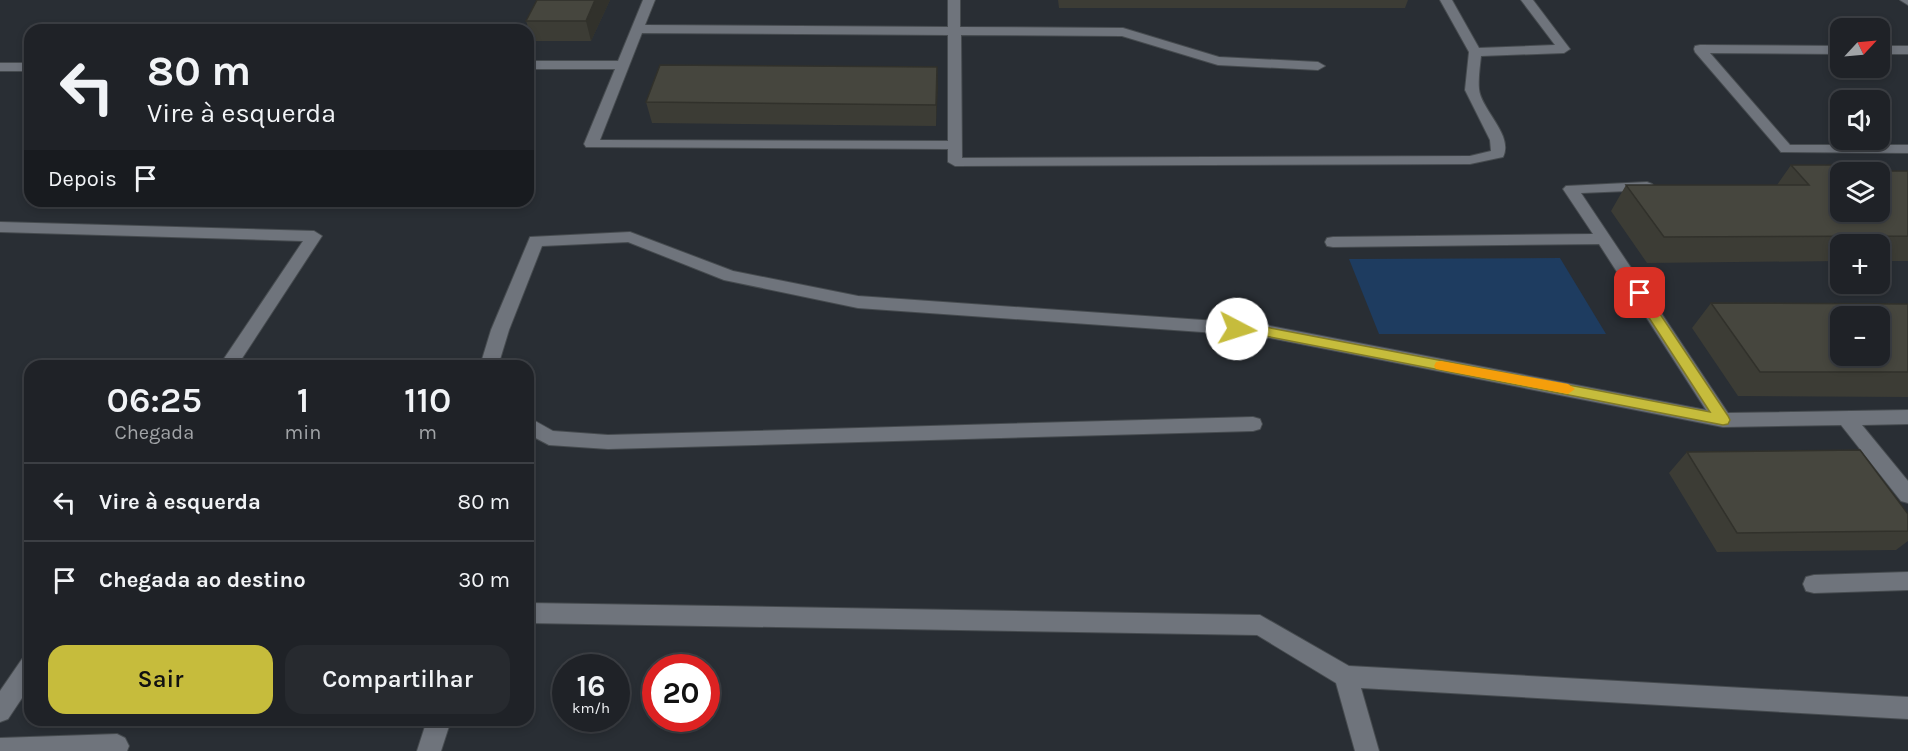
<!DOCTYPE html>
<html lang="pt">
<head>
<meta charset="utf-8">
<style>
  :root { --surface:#1f2227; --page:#272a2f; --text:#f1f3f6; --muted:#a1a4a7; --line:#3c3f44; --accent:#c6bc3c }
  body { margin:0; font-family:Karla,sans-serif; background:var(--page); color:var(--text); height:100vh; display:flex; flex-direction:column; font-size:22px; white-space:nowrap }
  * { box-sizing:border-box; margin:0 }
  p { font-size:20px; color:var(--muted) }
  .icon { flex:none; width:33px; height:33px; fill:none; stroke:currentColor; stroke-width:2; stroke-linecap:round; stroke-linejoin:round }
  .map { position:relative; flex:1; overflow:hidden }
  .panel { position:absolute; left:24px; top:360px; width:510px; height:366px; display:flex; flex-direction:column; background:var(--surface); border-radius:18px; box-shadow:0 3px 9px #0003,0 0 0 2px var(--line) }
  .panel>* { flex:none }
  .banner { position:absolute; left:24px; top:24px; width:510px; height:183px; border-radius:18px; box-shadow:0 3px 9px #0003,0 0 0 2px var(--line); background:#1f2227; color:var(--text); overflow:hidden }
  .needle { width:39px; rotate:64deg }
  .controls { position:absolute; left:1830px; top:18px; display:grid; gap:12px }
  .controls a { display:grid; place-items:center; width:60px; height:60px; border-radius:12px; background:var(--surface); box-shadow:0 3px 9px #0003,0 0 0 2px var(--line); font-size:30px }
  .speed { position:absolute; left:552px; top:654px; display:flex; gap:12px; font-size:30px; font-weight:700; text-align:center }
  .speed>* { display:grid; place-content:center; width:78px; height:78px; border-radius:50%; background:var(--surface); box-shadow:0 3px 9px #0003,0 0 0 2px var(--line); line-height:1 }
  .speed small { font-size:15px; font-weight:400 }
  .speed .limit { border:9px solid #d22; background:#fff; color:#111 }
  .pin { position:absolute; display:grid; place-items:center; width:51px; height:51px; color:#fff; margin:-26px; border-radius:12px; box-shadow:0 3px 9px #0006 }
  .me { position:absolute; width:66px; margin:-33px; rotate:95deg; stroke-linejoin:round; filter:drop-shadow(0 0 4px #0008) }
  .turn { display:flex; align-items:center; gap:21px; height:126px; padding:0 24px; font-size:27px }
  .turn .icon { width:78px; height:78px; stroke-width:2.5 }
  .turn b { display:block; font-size:42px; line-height:51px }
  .then { display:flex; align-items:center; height:57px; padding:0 24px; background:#0003; gap:12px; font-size:22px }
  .eta { display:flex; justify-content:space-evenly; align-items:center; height:102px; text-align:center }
  .eta b { font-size:36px; font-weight:600; line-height:42px }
  .button { display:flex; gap:12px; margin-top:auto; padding:12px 24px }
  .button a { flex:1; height:69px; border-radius:18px; background:var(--accent); color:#111; font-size:24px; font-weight:600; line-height:69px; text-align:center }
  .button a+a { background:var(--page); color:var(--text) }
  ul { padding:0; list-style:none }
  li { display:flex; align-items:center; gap:18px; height:78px; padding:0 24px; border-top:2px solid var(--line) }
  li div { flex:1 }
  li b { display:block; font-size:22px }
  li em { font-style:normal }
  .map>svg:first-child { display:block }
  .green { fill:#1e3c60 }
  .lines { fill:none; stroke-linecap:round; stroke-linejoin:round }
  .minor-casing { stroke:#464b4f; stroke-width:2 }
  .minor { fill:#6f747c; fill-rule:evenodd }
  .wall { fill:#3c3c35 }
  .shaded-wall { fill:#31312b }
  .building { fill:#46463e; stroke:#31312b; stroke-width:1.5; fill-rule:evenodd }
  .route { fill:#c6bc3c; stroke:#817a27; stroke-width:1.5 }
  .slow { fill:#f59e0b }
</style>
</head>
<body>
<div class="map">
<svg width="1908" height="751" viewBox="0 0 1908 751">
  <rect width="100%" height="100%" fill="#292e34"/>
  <path class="green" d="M1560 258 1606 334H1379L1349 259Z"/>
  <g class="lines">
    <defs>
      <path id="minor" d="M643 0H655L645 25 948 27V0H960V27L1123 28 1219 57 1318 62 1325 66 1318 70 1218 65 1122 36 961 35 962 158 1470 156 1491 151 1490 140 1465 90 1469 52 1440 0H1452L1479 48 1555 45 1521 0H1533L1570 49 1564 53 1481 56C1480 66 1478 78 1479 89 1481 110 1514 135 1503 157L1470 164 955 166 948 162V149L586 147 584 144 615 69H528V61H618ZM642 33 948 35V141L600 140Z
        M1900 0H1908V5Z
        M1700 45 1840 46V54L1710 53 1790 145H1908V153L1781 152 1695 52 1694 49 1695 46Z
        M1880 46H1908V54H1880Z
        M0 63H30V71H0Z
        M1647 182 1652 184 1655 187 1652 190 1581 193 1728 413 1908 410V424L1862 425 1908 481V503L1901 501 1841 425 1723 427 1260 336 858 308 724 280 628 242 542 246 509 330 498 366H480L491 330 530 237 630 232 733 271 858 296 1260 324 1706 410 1599 244 1333 247 1327 246 1325 242 1327 238 1333 237 1593 234 1563 189 1566 186Z
        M0 222 314 231 322 236 237 366H219L303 241 0 232Z
        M528 417 553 431 608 435 1253 417 1260 419 1262 424 1260 429 1253 431 608 449 549 445 528 434Z
        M1908 572V590L1814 593 1806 591 1803 584 1806 577 1814 575Z
        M528 603 1260 615 1349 666 1908 697V719L1361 688 1379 751H1355L1336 683 1257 635 528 623Z
        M30 655V686L8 719 0 722V691L22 659Z
        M427 720H451L441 751H417Z
        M117 734 125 738 129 746 127 751H0V738Z"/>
    </defs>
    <use href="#minor" class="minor-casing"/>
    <use href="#minor" class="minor"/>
  </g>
  <path class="wall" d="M537 0H610L591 41H533L526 21Z
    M1058 0H1408L1405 8H1059Z
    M937 67 936 126 652 123 646 102Z
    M1791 165 1865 171H1908V261H1880V244H1840V261L1647 263 1611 211 1626 185H1777Z
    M1711 303 1908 304V397L1738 396 1692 328Z
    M1687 452 1908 514V541L1896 550 1717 552 1669 473Z"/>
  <path class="shaded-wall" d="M595 0H610L591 41 586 21Z
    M937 67 938 88 936 126V105Z"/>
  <path class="building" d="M537 0H595L586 21H526Z
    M660 65 937 67 936 105 646 102Z
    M1791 165H1858L1865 171H1908V236L1664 237 1626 185H1809ZM1840 172H1880V212H1840Z
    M1711 303 1908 304V372H1760ZM1840 316H1880V356H1840Z
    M1860 450 1908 514V531L1737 533 1687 452Z"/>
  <path class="route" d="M1640 289 1644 290 1728 416 1730 420 1728 424 1723 425 1260 335 1237 334 1231 329 1237 324 1260 326 1710 412 1633 293Z"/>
  <path class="slow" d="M1441 361 1568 384 1575 389 1568 394 1436 369 1434 366 1436 362Z"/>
</svg>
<div class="controls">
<a><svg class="needle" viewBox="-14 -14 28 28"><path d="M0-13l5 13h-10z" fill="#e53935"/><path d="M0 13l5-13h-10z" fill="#a1a4a7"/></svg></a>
<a><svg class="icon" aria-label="sound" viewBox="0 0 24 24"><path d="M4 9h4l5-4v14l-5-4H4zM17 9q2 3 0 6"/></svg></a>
<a><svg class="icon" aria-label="layers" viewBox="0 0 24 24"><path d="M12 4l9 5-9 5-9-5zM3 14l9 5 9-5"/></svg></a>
<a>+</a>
<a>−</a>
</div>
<div class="speed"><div>16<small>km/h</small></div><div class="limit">20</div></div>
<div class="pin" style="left:1640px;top:293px;background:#d93025"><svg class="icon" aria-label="arrive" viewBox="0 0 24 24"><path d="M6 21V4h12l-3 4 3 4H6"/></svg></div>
<svg class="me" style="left:1237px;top:329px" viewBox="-20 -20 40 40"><circle r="19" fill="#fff"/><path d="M0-13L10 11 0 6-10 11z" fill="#c6bc3c"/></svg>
<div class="banner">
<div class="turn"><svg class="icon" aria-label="left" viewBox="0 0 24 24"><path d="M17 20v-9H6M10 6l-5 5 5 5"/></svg><div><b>80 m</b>Vire à esquerda</div></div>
<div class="then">Depois<svg class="icon" aria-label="arrive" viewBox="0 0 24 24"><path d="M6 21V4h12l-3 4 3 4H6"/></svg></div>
</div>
<section class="panel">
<div class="eta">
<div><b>06:25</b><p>Chegada</p></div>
<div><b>1</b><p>min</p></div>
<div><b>110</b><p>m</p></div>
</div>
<ul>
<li><svg class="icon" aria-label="left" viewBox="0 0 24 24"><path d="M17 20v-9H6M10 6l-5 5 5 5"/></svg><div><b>Vire à esquerda</b></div><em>80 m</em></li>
<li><svg class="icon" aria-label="arrive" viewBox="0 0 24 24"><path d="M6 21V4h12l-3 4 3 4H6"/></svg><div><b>Chegada ao destino</b></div><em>30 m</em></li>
</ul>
<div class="button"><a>Sair</a><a>Compartilhar</a></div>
</section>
</div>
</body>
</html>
